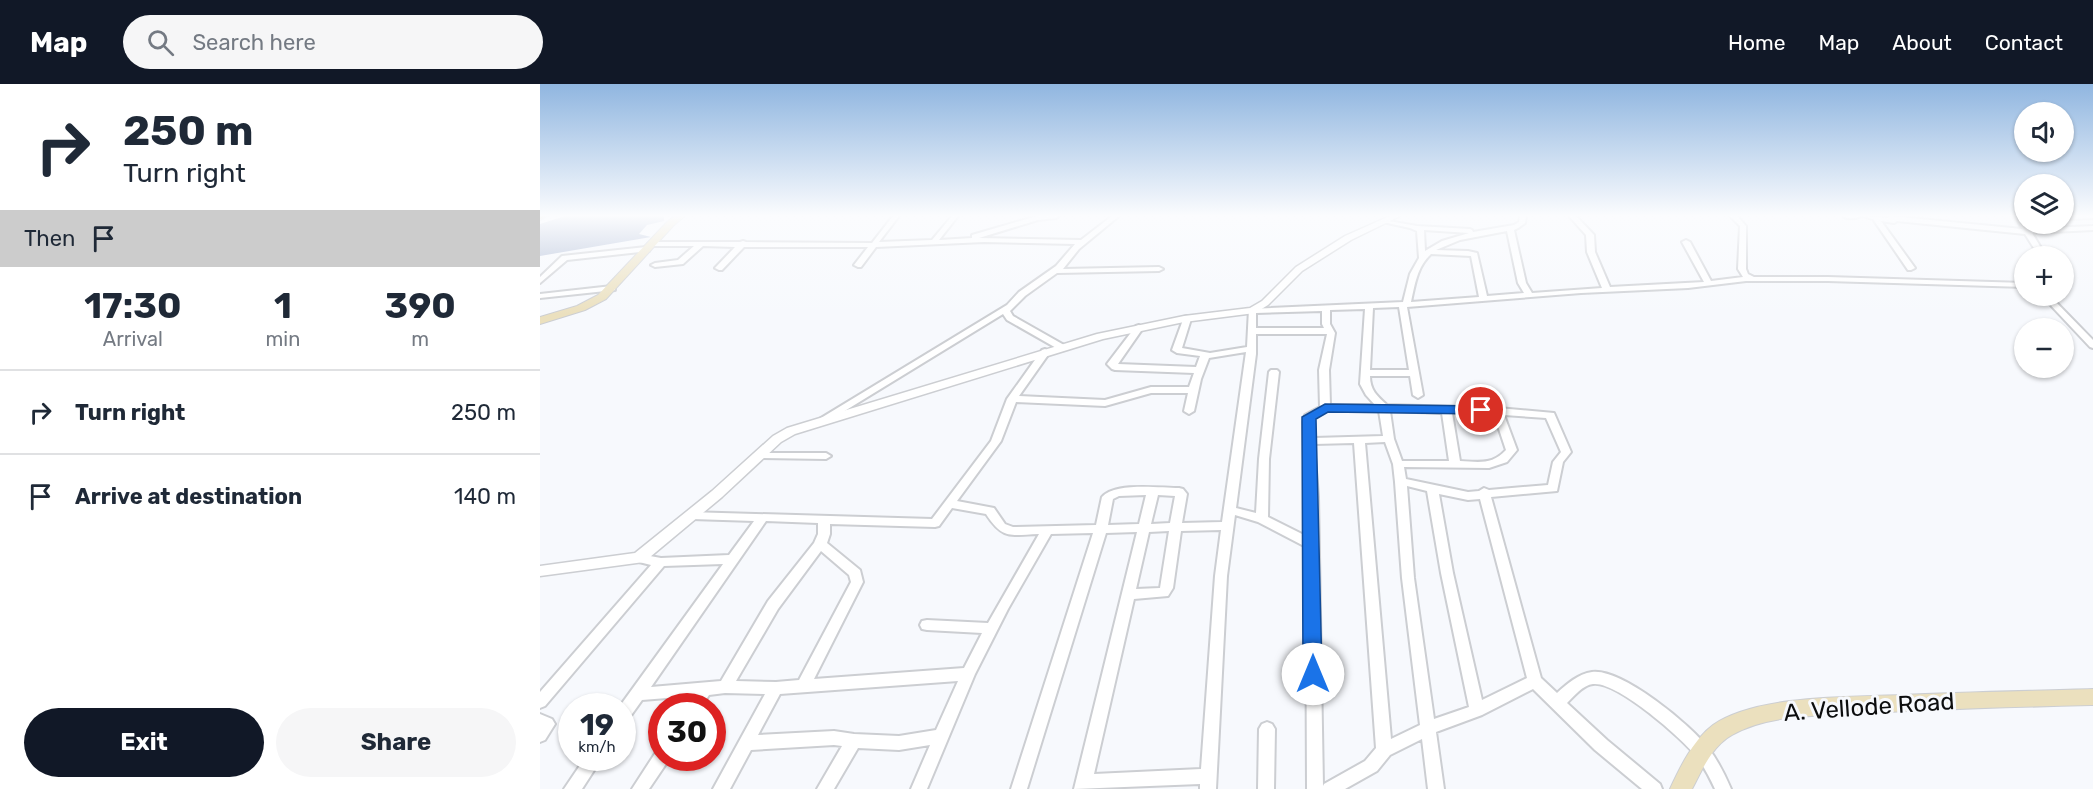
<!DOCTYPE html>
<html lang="en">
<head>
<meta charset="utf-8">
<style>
  :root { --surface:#fff; --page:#f6f6f7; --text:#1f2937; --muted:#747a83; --line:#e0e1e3; --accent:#111827 }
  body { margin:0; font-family:Rubik,sans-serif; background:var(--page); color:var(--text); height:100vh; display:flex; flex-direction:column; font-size:22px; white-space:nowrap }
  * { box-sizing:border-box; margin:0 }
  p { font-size:20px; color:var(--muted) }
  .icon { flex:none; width:33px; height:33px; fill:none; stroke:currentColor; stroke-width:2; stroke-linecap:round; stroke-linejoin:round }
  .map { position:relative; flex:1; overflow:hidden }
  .panel { display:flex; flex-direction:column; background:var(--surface); width:540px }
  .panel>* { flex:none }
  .top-card { background:#fff; color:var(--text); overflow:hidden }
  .buttons { position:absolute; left:1474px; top:18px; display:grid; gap:12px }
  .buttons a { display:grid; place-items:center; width:60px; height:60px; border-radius:50%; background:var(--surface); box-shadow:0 2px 4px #0004; font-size:30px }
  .speed { position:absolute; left:18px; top:609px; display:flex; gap:12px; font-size:30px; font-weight:700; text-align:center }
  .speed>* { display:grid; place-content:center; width:78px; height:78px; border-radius:50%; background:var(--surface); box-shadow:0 2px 4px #0004; line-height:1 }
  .speed small { font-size:15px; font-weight:400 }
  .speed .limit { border:9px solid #d22; background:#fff; color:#111 }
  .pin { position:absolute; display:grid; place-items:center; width:51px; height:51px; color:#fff; margin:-26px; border:3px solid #fff; border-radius:50%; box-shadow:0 2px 6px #0007 }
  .me { position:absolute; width:66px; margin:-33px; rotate:0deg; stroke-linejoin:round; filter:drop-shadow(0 0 4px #0008) }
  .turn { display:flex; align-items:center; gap:21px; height:126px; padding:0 24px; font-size:27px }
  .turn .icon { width:78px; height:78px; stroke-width:2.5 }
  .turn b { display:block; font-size:42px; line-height:51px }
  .then { display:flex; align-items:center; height:57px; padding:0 24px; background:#0003; gap:12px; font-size:22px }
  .eta { display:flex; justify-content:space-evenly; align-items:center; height:102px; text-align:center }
  .eta b { font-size:36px; font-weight:700; line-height:42px }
  .primary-button { display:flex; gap:12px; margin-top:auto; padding:12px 24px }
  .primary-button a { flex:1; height:69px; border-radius:36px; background:var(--accent); color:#fff; font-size:24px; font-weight:700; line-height:69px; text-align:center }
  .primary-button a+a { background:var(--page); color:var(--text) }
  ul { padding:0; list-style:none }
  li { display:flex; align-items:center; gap:18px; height:84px; padding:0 24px; border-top:2px solid var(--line) }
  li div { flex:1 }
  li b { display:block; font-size:22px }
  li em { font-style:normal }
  header { display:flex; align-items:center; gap:36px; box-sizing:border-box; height:84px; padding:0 30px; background:var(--accent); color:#fff }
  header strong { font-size:28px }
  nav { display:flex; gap:33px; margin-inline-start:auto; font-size:21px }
  .search { width:420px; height:54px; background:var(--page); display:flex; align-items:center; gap:15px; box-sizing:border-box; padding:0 21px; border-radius:33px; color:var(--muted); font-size:22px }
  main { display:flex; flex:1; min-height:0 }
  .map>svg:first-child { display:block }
  .water { fill:#acb9d3 }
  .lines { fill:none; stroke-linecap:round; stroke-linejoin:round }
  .minor-casing { stroke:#ccced2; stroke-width:4 }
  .tertiary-casing { stroke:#ccced2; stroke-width:3 }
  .secondary-casing { stroke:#ccced2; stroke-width:2 }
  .trunk-casing { stroke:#d3d4d4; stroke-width:4 }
  .minor { fill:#fff; fill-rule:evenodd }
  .tertiary { fill:#fff; fill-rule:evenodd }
  .secondary { fill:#ebe0be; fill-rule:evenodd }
  .trunk { fill:#c8ac53; fill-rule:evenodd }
  .route { fill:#1a73e8; stroke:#114b97; stroke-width:1.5 }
  .labels { text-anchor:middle; stroke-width:6; stroke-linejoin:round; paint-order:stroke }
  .near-street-label { font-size:24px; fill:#0d0e0f; stroke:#f7f9fd }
</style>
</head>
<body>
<header>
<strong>Map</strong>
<div class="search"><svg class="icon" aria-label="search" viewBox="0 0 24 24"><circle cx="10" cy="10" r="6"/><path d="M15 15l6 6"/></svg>Search here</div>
<nav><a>Home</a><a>Map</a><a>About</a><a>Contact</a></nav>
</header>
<main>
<section class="panel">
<div class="top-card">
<div class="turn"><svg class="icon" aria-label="right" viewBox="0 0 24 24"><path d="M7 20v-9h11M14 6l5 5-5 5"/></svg><div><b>250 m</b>Turn right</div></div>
<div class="then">Then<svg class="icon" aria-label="arrive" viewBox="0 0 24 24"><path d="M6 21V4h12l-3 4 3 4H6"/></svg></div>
</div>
<div class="eta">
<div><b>17:30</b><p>Arrival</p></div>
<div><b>1</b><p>min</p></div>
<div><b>390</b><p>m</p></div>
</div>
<ul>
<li><svg class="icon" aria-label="right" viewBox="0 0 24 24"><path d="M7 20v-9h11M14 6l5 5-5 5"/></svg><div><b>Turn right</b></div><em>250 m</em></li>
<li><svg class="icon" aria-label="arrive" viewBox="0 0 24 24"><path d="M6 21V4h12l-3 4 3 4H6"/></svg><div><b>Arrive at destination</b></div><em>140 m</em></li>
</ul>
<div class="primary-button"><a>Exit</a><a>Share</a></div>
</section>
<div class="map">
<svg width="1553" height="705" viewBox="0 0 1553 705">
  <rect width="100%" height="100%" fill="#f7f9fd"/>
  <path class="water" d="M25 132H124V137L107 141 99 150 111 153 0 172V140Z"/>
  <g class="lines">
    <defs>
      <path id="minor" d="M353 132H359L339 158 392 156 412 132H418L399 156 432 154V151L497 132H519L516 134 498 136 439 154 541 156 572 132H579L539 165 523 185 619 183 623 185 619 187 517 189 485 212 470 227 473 232 524 261 525 263 524 265H518L467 236 463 230 285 339 280 336 281 334 467 221 479 208 516 182 535 160 444 158 336 163 321 183H318L314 181 328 163H204L182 186H179L175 184 195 163 163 162 143 180 115 183 111 181 115 179 138 176 154 162H109L108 160 112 158H200L203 157 206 158 332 159Z
        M980 132H986L985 139 978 144 974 146 986 199 992 209 1062 204 1047 168 1046 151 1029 132H1036L1054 151 1055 168 1070 203 1164 198 1142 158 1146 156 1150 158 1171 197 1203 193 1198 185 1200 142 1190 132H1197L1206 142V185L1208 190 1214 193H1288L1485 199V203L1288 197H1206L1148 204 1041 209 867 223 883 311 878 314 873 311 870 292H830C830 306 837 312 847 321L958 324 1014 329 1031 368 1023 378 1017 407 951 413 1001 594 1017 609C1027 600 1038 590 1052 588 1082 584 1152 642 1169 665 1178 677 1185 691 1191 705H1175C1170 694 1164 683 1157 673 1142 654 1077 597 1053 600 1043 601 1034 612 1027 619L1067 656 1120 700 1122 705H1102L1055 666 993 605 942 631 896 648 904 705H888L882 655 850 671 837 687 805 705H767L766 463 718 438 695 431 687 492 676 705H660V700L534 705 597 448 566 449 487 705H471L553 449 511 450 468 525 435 590 387 705H371L390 661 359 666 318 664 294 705H277L302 662 294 661 211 666 190 705H173L225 610 185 609 169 611 162 622H147L152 612 102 616 87 637 82 638V622H80L183 480 124 482 5 622 0 624V608L111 481 95 477 93 474 95 471 99 470 121 474 189 471 214 437 152 435 148 434 146 431 148 428 392 435 451 357 467 315 502 266 505 265 510 268 479 312 565 316 611 303H649L654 289 575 286 572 285 567 280 596 242 599 241 603 244 578 280 656 283 660 272 637 269 632 266 644 233 647 232 651 235 642 264 670 269 707 263 709 225 863 218 870 190 879 174 877 147 870 144 843 138V136L877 142 930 145 932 146 933 148 974 141 979 138ZM884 146 929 149 902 157 885 167ZM967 147 978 199 984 209 947 212 937 169 928 167 896 166 920 156ZM891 170 931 172 939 213 871 218C875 200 877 183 891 170ZM859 223 869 286H830L833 224ZM825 225 820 300 826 311 835 321H790L789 286 795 249 790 240V226ZM782 227V240L784 244H716V229ZM716 250H787L779 286 780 323 765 331 763 338 766 452 728 433 729 375 739 288 737 286H731L729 288 719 375 716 429 696 424 716 270ZM706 268 682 438 642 439 647 410 643 405 639 404C619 404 576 398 562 413L556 441 473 443 465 440 454 424 417 417 461 357 476 318 565 322 611 309H648L644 327 649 330 654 327 661 295 669 274ZM787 327H839L843 352 774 354V334ZM850 327 902 329 909 377H862L854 355ZM912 329 954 330 966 366C952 381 939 378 920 377ZM964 331 1006 334 1021 368 1013 378 1008 401 949 406 944 404 939 407 928 408 866 395 864 383 949 384 967 378 977 366ZM845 358 853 380 855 398 862 494 880 641 851 655 825 359ZM814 359 836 664 825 677 784 700 783 702 778 413 774 360ZM867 402 887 407 901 489 929 623 894 635 874 494ZM899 410 928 416 940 415 987 594 942 616 913 489ZM606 411 599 440 568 441 573 415 579 412ZM618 411 635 412 630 439 611 440ZM412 424 446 430C463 456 470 451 499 450L448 539 387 536 382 537 380 541 382 545 387 546 442 549 424 584 274 595 323 498 320 486 287 459 290 450V440L395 443 399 442ZM226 437 278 439V450L274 459 228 517 181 597 111 603ZM681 446 675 492 661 685 554 690 594 515 628 512 633 504 641 447ZM629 447 620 504 596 505 609 448ZM281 467 309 491 311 498 259 596 236 598 196 597 238 525ZM418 597 396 646 359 652 314 650 294 647 218 651 240 610Z
        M1303 132H1320C1317 135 1306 135 1303 132Z
        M1322 132 1347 134 1350 132 1482 145 1478 137 1485 132V140L1489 145 1553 142V146L1492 149 1506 172H1499L1485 150 1357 137 1354 139 1341 137 1375 184 1371 186H1368L1333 135Z
        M1524 132H1553V134L1524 135Z
        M106 163 110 165 109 167 27 176 0 199V193L22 172Z
        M72 202H75V206L0 214V210Z
        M1502 212H1510L1553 256V264L1550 263Z
        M218 369H286L291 372 286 375 214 374 213 372Z
        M0 630 12 635 15 640 5 656 0 658Z
        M727 638 732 640 735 645 734 705H718L719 645 722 640Z
        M122 666V674H130L109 705H92L116 668Z
        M45 674H62L42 705H24Z"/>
      <path id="tertiary" d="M850 132H860L811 156 762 187 728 221 715 229 644 238 563 255 255 350 241 358 182 413 104 478 0 492V482L95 469 172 407 233 352 247 344 557 250 644 232 710 224 722 217 756 183 805 152Z"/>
      <path id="secondary" d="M135 132H145L134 141 66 215 45 226 0 240V233L37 222 58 211 128 137Z
        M1553 605V621C1473 623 1392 625 1312 630 1273 632 1227 631 1192 651 1172 662 1162 686 1152 705H1130C1140 683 1154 655 1173 641 1216 611 1310 613 1361 611 1425 608 1489 607 1553 605Z"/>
      <path id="trunk" d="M0 132H6L0 135Z"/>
    </defs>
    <use href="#minor" class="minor-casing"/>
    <use href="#tertiary" class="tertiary-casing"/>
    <use href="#secondary" class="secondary-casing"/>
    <use href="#trunk" class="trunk-casing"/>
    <use href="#minor" class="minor"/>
    <use href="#tertiary" class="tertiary"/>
    <use href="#secondary" class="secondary"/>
    <use href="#trunk" class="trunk"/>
  </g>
  <linearGradient id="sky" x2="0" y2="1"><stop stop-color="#90b6e0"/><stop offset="0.57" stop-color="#fbfcfe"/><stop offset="1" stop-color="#fbfcfe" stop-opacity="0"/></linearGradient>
  <rect width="1553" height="231" fill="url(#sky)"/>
  <path class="route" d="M785 320 941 322 947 326 941 330 788 328 776 335 782 590 779 595 773 598 766 595 763 590 762 333Z"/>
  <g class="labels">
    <g class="near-street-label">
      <text transform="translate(1329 623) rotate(-4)" y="8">A. Vellode Road</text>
    </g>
  </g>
</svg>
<div class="buttons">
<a><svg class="icon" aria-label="sound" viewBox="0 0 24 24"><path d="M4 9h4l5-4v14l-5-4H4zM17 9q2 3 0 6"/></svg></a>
<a><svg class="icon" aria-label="layers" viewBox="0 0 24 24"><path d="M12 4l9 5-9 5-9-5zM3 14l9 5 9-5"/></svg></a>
<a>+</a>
<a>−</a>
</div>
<div class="speed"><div>19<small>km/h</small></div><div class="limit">30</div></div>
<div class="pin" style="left:941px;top:326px;background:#d93025"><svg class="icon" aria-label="arrive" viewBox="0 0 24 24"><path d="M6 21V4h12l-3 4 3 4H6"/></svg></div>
<svg class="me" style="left:773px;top:590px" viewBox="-20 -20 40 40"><circle r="19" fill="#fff"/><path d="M0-13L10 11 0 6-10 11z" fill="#1a73e8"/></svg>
</div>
</main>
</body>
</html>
